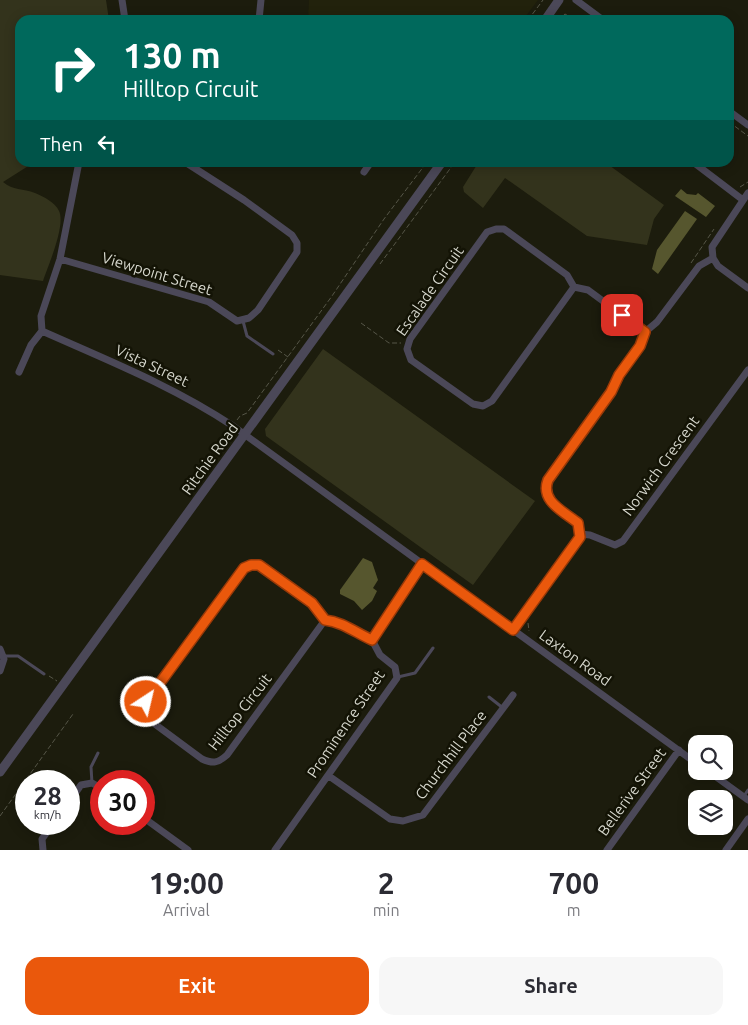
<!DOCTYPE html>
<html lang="en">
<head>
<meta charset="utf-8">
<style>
  :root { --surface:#fff; --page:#f7f7f7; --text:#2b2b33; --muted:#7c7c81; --accent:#ea580c }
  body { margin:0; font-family:Ubuntu,sans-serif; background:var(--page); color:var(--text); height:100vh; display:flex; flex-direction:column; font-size:19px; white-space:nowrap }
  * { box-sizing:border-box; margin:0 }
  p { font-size:16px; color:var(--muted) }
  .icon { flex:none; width:28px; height:28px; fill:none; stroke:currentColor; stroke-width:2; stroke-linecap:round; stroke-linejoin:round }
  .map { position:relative; height:850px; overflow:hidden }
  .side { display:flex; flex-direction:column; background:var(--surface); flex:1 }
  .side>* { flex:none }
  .banner { position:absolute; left:15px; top:15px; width:719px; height:152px; border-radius:15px; box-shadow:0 2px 12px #0003; background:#00695c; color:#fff; overflow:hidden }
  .controls { position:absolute; left:688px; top:735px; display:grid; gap:10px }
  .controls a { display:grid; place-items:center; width:45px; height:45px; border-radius:10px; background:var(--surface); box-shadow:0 2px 12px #0003; font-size:25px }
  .speed { position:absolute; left:15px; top:770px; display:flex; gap:10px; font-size:25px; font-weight:700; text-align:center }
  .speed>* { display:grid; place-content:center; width:65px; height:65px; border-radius:50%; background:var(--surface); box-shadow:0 2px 12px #0003; line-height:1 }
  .speed small { font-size:12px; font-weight:400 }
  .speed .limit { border:8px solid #d22; background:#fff; color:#111 }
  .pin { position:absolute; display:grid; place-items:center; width:42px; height:42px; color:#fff; margin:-21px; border-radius:10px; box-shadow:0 2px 8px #0006 }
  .me { position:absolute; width:55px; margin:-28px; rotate:35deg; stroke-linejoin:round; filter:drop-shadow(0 0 4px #0008) }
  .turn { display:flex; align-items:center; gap:18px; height:105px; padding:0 25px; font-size:22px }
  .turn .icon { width:65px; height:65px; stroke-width:2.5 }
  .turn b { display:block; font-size:35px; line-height:42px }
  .then { display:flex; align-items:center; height:48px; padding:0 25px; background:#0003; gap:10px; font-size:19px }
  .eta { display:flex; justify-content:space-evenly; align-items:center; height:85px; text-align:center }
  .eta b { font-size:30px; font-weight:700; line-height:35px }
  .cta { display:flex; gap:10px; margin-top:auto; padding:10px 25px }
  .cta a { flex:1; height:58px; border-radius:15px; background:var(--accent); color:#fff; font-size:20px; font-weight:700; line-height:58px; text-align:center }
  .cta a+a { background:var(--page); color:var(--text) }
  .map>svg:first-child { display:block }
  .built { fill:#22220c }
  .green { fill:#33331c }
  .water { fill:#56562e }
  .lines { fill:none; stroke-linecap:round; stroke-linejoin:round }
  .path { stroke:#565648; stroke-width:1; stroke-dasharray:5 2.5; stroke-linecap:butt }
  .service { stroke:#4b4858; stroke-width:3 }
  .minor { stroke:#4b4858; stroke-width:7 }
  .tertiary { stroke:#4b4858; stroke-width:9 }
  .route-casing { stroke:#983908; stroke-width:12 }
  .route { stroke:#ea580c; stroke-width:9 }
  .labels { text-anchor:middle; stroke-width:5; stroke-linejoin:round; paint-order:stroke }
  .street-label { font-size:15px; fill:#d6d7cd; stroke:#131305 }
</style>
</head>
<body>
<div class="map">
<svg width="748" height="850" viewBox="0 0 748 850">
  <rect width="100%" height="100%" fill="#1c1c0d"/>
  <path class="built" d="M309 0H538L523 20H308Z"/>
  <path class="green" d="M0 0H106L109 20H20V162L33 163 3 182C13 191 23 188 35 193 44 197 55 202 59 211 66 225 48 266 43 281L0 275Z
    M478 163H606L664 205 654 219 647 245 587 236 505 178 483 208 464 192 463 187Z
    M323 349 535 501 473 585 266 436 265 429Z"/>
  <path class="water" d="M681 189 687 194 696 195 698 193 715 206 706 217 675 196Z
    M685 211 697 219 658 274 652 269 657 250Z
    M363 558 372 562 378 580 373 588 377 591 372 601 362 610 354 601 340 594V590Z"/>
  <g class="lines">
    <path class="path" d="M528 20 543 0
      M558 20 565 14 575 20
      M729 122 748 136
      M740 187 748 182
      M691 263 714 229
      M380 264 455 162
      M361 323 389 343H401
      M278 350 288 357
      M237 420 240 416 247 413 332 296 384 219 427 162
      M528 623 529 631
      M49 676 57 681
      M0 816 73 714"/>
    <path class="service" d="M243 321 247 336 273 354
      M3 656H18L44 674
      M398 677 415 673 433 648
      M489 697 503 708
      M92 783 91 767 98 753
      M744 796 748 790"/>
    <path class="minor" d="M122 0 125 20
      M576 0 603 20
      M259 20 261 0
      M729 111 748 125
      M693 162 743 200
      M364 172 371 162
      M713 258 718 266 748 288
      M60 259 209 302 237 321 249 318 258 310 297 252V243L292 235 244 200 185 162
      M574 287 492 401 483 406 473 404 411 360 407 349 410 339 487 232 496 229H504L567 275 574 287 588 290 645 332
      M42 331C107 360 173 386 233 426L696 763
      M19 372 31 345 42 331 41 316 60 259 79 162
      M580 534 590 535 615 545 623 541 748 370
      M325 620 227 755C218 763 213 764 202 759L148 719 144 708 146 702 244 568 251 565H259L312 603 325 620C343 622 356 633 372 640
      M513 630 580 537 578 523C563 511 539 501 548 479L611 393 619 375 639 346 645 332 657 322 699 266 713 258 712 247 748 193
      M0 649 4 659 0 671
      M708 771 748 800
      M329 776 390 819 403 821 423 815 513 695
      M69 802 81 785 92 783 101 788
      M144 818 188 850
      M43 850 42 839 53 824
      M275 850 397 678 395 667 380 655 372 640 422 564
      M607 850 679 750
      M726 850 748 819"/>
    <path class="tertiary" d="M545 20 559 0
      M0 772 442 162"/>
  </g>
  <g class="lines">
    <defs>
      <path id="route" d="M146 702 244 568 251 565H259L312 603 325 620C343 622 356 633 372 640L422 564 513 630 580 537 578 523C563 511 540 501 548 480L611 392 619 375 640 346 645 332 622 315"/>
    </defs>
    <use href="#route" class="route-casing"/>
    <use href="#route" class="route"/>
  </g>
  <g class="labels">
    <g class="street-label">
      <text transform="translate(157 274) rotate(17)" y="5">Viewpoint Street</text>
      <text transform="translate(430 291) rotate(-55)" y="5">Escalade Circuit</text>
      <text transform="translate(152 366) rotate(25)" y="5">Vista Street</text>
      <text transform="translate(210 459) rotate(-54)" y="5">Ritchie Road</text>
      <text transform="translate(661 466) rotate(-54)" y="5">Norwich Crescent</text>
      <text transform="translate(575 658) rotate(36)" y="5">Laxton Road</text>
      <text transform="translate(240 712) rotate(-52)" y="5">Hilltop Circuit</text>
      <text transform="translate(346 724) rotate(-56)" y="5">Prominence Street</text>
      <text transform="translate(451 755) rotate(-53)" y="5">Churchhill Place</text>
      <text transform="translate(632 792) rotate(-54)" y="5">Bellerive Street</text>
    </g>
  </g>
</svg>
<div class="controls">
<a><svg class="icon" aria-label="search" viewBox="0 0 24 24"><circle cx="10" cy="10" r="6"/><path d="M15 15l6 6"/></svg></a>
<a><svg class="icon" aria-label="layers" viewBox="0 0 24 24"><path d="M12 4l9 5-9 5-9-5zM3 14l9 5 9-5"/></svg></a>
</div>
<div class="speed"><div>28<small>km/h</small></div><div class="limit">30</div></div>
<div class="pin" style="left:622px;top:315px;background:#d93025"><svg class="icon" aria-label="arrive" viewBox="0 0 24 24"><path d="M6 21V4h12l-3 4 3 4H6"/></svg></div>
<svg class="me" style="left:146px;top:702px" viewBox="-20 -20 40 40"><circle r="17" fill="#ea580c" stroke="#fff" stroke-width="3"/><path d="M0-11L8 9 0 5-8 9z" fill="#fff"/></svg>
<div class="banner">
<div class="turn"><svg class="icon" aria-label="right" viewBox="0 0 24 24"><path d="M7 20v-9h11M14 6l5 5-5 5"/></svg><div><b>130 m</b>Hilltop Circuit</div></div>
<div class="then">Then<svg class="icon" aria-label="left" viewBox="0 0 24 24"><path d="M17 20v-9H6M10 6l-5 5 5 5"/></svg></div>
</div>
</div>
<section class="side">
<div class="eta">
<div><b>19:00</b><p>Arrival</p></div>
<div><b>2</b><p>min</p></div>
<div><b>700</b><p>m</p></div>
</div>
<div class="cta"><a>Exit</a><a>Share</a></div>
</section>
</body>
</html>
